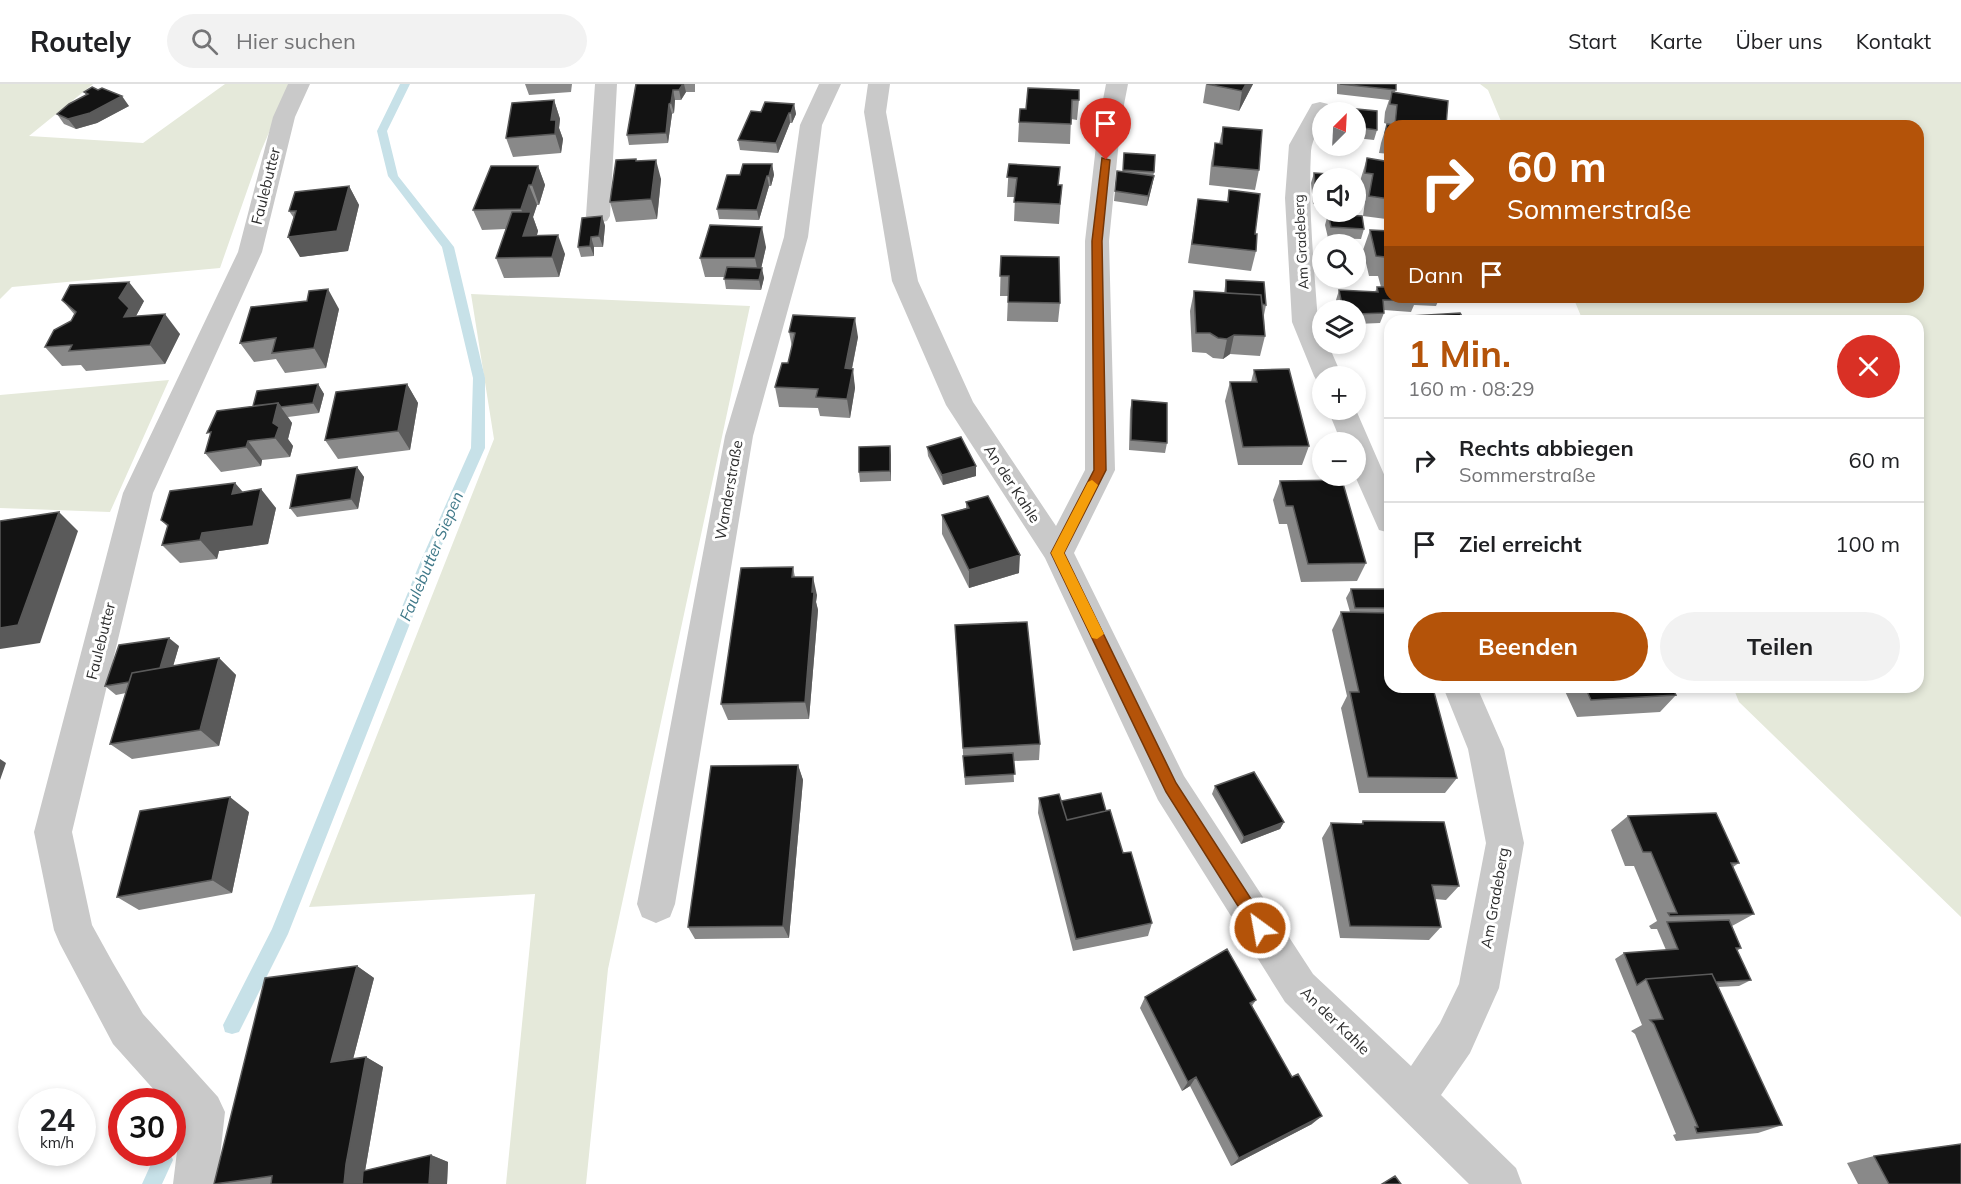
<!DOCTYPE html>
<html lang="de">
<head>
<meta charset="utf-8">
<style>
  :root { --surface:#fff; --page:#f2f2f2; --text:#202124; --muted:#757577; --line:#e0e0e0; --accent:#b45309 }
  body { margin:0; font-family:Mulish,sans-serif; background:var(--page); color:var(--text); height:100vh; display:flex; flex-direction:column; font-size:22px; white-space:nowrap }
  * { box-sizing:border-box; margin:0 }
  p { font-size:20px; color:var(--muted) }
  .icon { flex:none; width:33px; height:33px; fill:none; stroke:currentColor; stroke-width:2; stroke-linecap:round; stroke-linejoin:round }
  .map { position:relative; flex:1; overflow:hidden }
  .side { position:absolute; left:1384px; top:231px; width:540px; height:378px; display:flex; flex-direction:column; background:var(--surface); border-radius:18px; box-shadow:0 3px 9px #0003 }
  .side>* { flex:none }
  .hud { position:absolute; left:1384px; top:36px; width:540px; height:183px; border-radius:18px; box-shadow:0 3px 9px #0003; background:#b45309; color:#fff; overflow:hidden }
  .needle { width:39px; rotate:24deg }
  .buttons { position:absolute; left:1312px; top:18px; display:grid; gap:12px }
  .buttons a { display:grid; place-items:center; width:54px; height:54px; border-radius:50%; background:var(--surface); box-shadow:0 3px 9px #0003; font-size:30px }
  .speed { position:absolute; left:18px; top:1004px; display:flex; gap:12px; font-size:30px; font-weight:700; text-align:center }
  .speed>* { display:grid; place-content:center; width:78px; height:78px; border-radius:50%; background:var(--surface); box-shadow:0 3px 9px #0003; line-height:1 }
  .speed small { font-size:15px; font-weight:400 }
  .speed .limit { border:9px solid #d22; background:#fff; color:#111 }
  .pin { position:absolute; display:grid; place-items:center; width:51px; height:51px; color:#fff; margin:-62px -26px; border-radius:50% 50% 50% 0; rotate:-45deg; box-shadow:0 0 6px #0007 }
  .pin .icon { rotate:45deg }
  .me { position:absolute; width:66px; margin:-33px; rotate:328deg; stroke-linejoin:round; filter:drop-shadow(0 0 4px #0008) }
  .turn { display:flex; align-items:center; gap:21px; height:126px; padding:0 24px; font-size:27px }
  .turn .icon { width:78px; height:78px; stroke-width:2.5 }
  .turn b { display:block; font-size:42px; line-height:51px }
  .then { display:flex; align-items:center; height:57px; padding:0 24px; background:#0003; gap:12px; font-size:22px }
  .round { display:grid; place-items:center; flex:none; width:63px; height:63px; border-radius:32px; background:var(--page) }
  .headline { display:flex; align-items:center; justify-content:space-between; height:102px; padding:0 24px }
  h1 { font-size:36px; font-weight:700; line-height:45px; color:var(--accent) }
  .button { display:flex; gap:12px; margin-top:auto; padding:12px 24px }
  .button a { flex:1; height:69px; border-radius:36px; background:var(--accent); color:#fff; font-size:24px; font-weight:700; line-height:69px; text-align:center }
  .button a+a { background:var(--page); color:var(--text) }
  ul { padding:0; list-style:none }
  li { display:flex; align-items:center; gap:18px; height:84px; padding:0 24px; border-top:2px solid var(--line) }
  li div { flex:1 }
  li b { display:block; font-size:22px }
  li em { font-style:normal }
  header { display:flex; align-items:center; gap:36px; box-sizing:border-box; height:84px; padding:0 30px; background:var(--surface); border-bottom:2px solid var(--line) }
  header strong { font-size:28px }
  nav { display:flex; gap:33px; margin-inline-start:auto; font-size:21px }
  .search { width:420px; height:54px; background:var(--page); display:flex; align-items:center; gap:15px; box-sizing:border-box; padding:0 21px; border-radius:33px; color:var(--muted); font-size:22px }
  .map>svg:first-child { display:block }
  .green { fill:#e5e9da }
  .lines { fill:none; stroke-linecap:round; stroke-linejoin:round }
  .stream { fill:#c7e1e8; fill-rule:evenodd }
  .minor { fill:#c9c9c9; fill-rule:evenodd }
  .wall { fill:#898989 }
  .shaded-wall { fill:#5a5a5a }
  .building { fill:#131313; stroke:#5a5a5a; stroke-width:1.5 }
  .route { fill:#b45309; stroke:#753606; stroke-width:1.5 }
  .slow { fill:#f59e0b }
  .labels { text-anchor:middle; stroke-width:6; stroke-linejoin:round; paint-order:stroke }
  .far-street-label { font-size:14px; fill:#2c2c2c; stroke:#fff }
  .street-label { font-size:15px; fill:#2c2c2c; stroke:#fff }
  .water-label { font-size:16px; font-style:italic; fill:#407989; stroke:#fff }
</style>
</head>
<body>
<header>
<strong>Routely</strong>
<div class="search"><svg class="icon" aria-label="search" viewBox="0 0 24 24"><circle cx="10" cy="10" r="6"/><path d="M15 15l6 6"/></svg>Hier suchen</div>
<nav><a>Start</a><a>Karte</a><a>Über uns</a><a>Kontakt</a></nav>
</header>
<div class="map">
<svg width="1961" height="1100" viewBox="0 0 1961 1100">
  <rect width="100%" height="100%" fill="#fff"/>
  <path class="green" d="M0 0H93L29 52 143 59 225 0H290L261 67 220 184 12 203 0 215Z
    M1480 0H1961V833L1739 618 1733 603H1918V237H1583L1573 213H1918V42H1503L1488 6Z
    M471 210 750 222 608 885 586 1100H506L535 810 309 823 494 355Z
    M169 296 110 428 0 424V311Z"/>
  <g class="lines">
    <path class="stream" d="M400 0H410L387 47 398 92 454 163 485 294V364L433 481 288 850 239 948 232 950 225 948 223 941 272 845 419 481 471 364 473 294 442 163 388 92 377 47Z
      M156 1069H170L173 1076 162 1100H142Z"/>
    <path class="minor" d="M288 0H310L295 33 262 168 153 409 72 748 92 841 113 879 143 930 218 1013 225 1028 217 1100H173L181 1035 172 1026V1017H164L113 960 60 860 54 846 34 748 123 409 238 168 273 33Z
      M595 0H617L610 132 607 137 598 139 589 137 586 132Z
      M819 0H841L822 41 808 153 753 352 675 820 670 833 656 839 642 833 637 820 725 352 784 153 800 41Z
      M868 0H890L886 28 918 197 973 318 1056 442 1085 386V157L1099 36 1106 0H1128L1121 36 1109 157 1115 386 1074 469 1184 692 1313 890 1411 982 1440 939 1459 900 1486 759 1468 665 1443 603H1477L1504 665 1524 759 1499 904 1470 969 1441 1011 1516 1084 1522 1100H1469L1285 918 1158 716 1045 474 946 321 892 197 864 28Z
      M1320 18 1328 20 1331 25 1329 28H1323C1323 43 1312 53 1311 67 1308 124 1314 181 1318 238L1323 249V260H1328L1342 292H1323V300L1318 299 1314 292 1292 238 1285 114 1289 61 1312 20Z
      M1328 326H1356L1390 404V449L1379 446 1355 392 1356 358H1341Z"/>
  </g>
  <path class="wall" d="M525 0H572L571 8 529 11Z
    M636 0H695V8H686L681 16H675L674 29 672 30 668 59 629 61 627 51Z
    M1206 0H1253L1239 27 1203 19Z
    M1337 0H1396L1395 9 1448 17 1390 42V70L1379 69 1381 59 1387 40 1384 39 1385 28 1389 16 1337 10Z
    M1028 4 1079 16 1077 36 1071 35 1070 60 1018 58 1019 38 1026 25Z
    M84 8 129 22 97 39 76 45 64 40 57 30 86 11Z
    M554 16 560 35 559 44 563 55 561 69 513 73 506 54Z
    M794 20 796 30 792 39H790L778 69 740 66 738 56 761 28Z
    M1346 24 1377 27V46L1374 56 1356 54V28H1345Z
    M1223 43 1259 86 1255 106 1209 101 1211 79 1215 59 1219 60Z
    M1124 69 1154 88 1152 102 1147 122 1114 117 1117 87 1123 88Z
    M1367 74 1390 78V142L1385 141 1386 135 1363 132 1366 110 1359 109 1361 94Z
    M636 75V77L661 95 657 135 616 138 610 118Z
    M772 80 774 91 771 102H769L759 136 719 135 717 125 740 91Z
    M1009 80 1059 101H1062L1059 140 1014 137 1015 113H1007Z
    M538 82 545 101 539 121H537L533 133 538 147 537 151 565 170 559 193 504 194 496 174 506 145 482 146 473 126Z
    M1314 89 1323 94V121L1313 120 1311 99Z
    M349 102 359 121 348 167 300 173 294 134 289 127Z
    M1229 106 1255 150 1256 167 1251 187 1188 179 1198 115 1227 118Z
    M1328 130 1364 145 1361 155 1328 154 1325 141Z
    M602 132 605 142 603 163H594V172L581 173 578 163Z
    M1370 146 1390 147V213H1440L1436 222 1414 221 1411 228 1384 226V229L1380 239 1356 240V226H1338L1336 216 1339 206 1375 208 1377 203H1381L1378 192H1369L1363 166Z
    M766 163 761 184 764 194 761 206 726 205 724 193H705L700 174Z
    M1001 172 1060 219 1058 238 1007 237 1008 212H1000Z
    M1226 196 1266 221 1264 231 1265 252 1260 272 1230 270 1223 275 1213 274 1206 269 1192 268 1190 227 1194 207 1224 209Z
    M62 216 144 217 136 232 180 250 165 280 86 287 81 281 62 282 45 263 71 237 74 230Z
    M339 225 326 284 285 289 276 275 254 278 240 259Z
    M789 248 858 253 852 285 855 304 850 334 820 332 818 324 779 323 775 303 788 279 792 263Z
    M1254 286 1309 362 1302 381H1238L1225 317 1230 298H1251Z
    M318 300 324 310 319 329 288 333 292 339 288 355 293 362 290 373 262 376 261 382 221 388 205 369 253 322Z
    M407 300 418 319 410 366 338 375 325 356Z
    M1132 316 1167 359 1165 369 1129 366 1130 326Z
    M890 362 891 397 860 398 859 388Z
    M927 363 976 382V392L943 401 928 372Z
    M357 383 364 393 358 425 297 433 290 424Z
    M1280 397 1366 479 1357 497 1301 498 1287 440H1279L1273 416Z
    M235 399 243 408 276 424 268 460 219 467 217 475 180 479 162 461 168 443 161 436Z
    M966 418 1019 489 969 504 942 450V431L966 424Z
    M793 483 795 493 817 511 816 518 818 526 809 635 728 636 721 620Z
    M1351 505H1390V603L1457 694 1445 709H1359L1341 624 1347 612 1332 546 1341 528H1350L1346 514Z
    M955 541 1040 660 1039 676 1013 677 1014 698 965 701Z
    M179 562 173 582 219 574 236 591 219 662 132 675 110 660 126 609 116 611 105 602Z
    M1563 603H1672L1676 611 1660 628 1577 633Z
    M798 681 803 696 789 854 695 855 688 843Z
    M1215 702 1284 738 1280 745 1241 760 1212 710Z
    M1039 714 1061 717 1106 727 1152 839 1148 852 1073 867 1038 729Z
    M249 728 232 809 139 826 117 813Z
    M1628 732 1739 779 1733 783 1754 830 1732 842 1741 864 1737 867 1751 896 1739 902 1718 903 1782 1041 1758 1049 1676 1057 1673 1051 1676 1050 1635 950 1631 947 1642 941 1615 875 1624 869 1666 866 1657 845H1651L1649 842 1657 837 1634 782H1625L1611 746Z
    M1363 737 1459 802 1446 816 1435 815 1441 843 1429 856 1340 854 1322 754 1331 739 1361 740Z
    M357 882 374 894 353 975 366 973 383 983 365 1087 431 1071 448 1078 447 1100H214Z
    M1145 913 1256 916 1252 922 1312 1040 1231 1082 1190 1002 1182 1007 1140 924Z
    M1874 1072 1961 1100H1858L1847 1079Z"/>
  <path class="shaded-wall" d="M683 0H684L686 8 681 16 679 6Z
    M1246 0H1253L1239 27 1242 7Z
    M673 6 675 16 674 29 671 19Z
    M122 12 129 22 97 39 76 45 68 35Z
    M554 16 560 35 559 44 563 55 561 69 551 36Z
    M669 20 672 30 668 59 666 49Z
    M794 20 796 30 792 39 791 29Z
    M789 29 790 39 778 69 776 59Z
    M656 76 661 95 657 135 651 115Z
    M772 80 774 91 771 102 769 92Z
    M538 82 545 101 539 121 532 101Z
    M767 92 769 102 759 136 757 126Z
    M1154 92 1152 102 1147 122 1148 112Z
    M529 101 537 121 533 133 538 147 531 171 523 152 527 139 521 125Z
    M349 102 359 121 348 167 300 173 288 153Z
    M602 132 605 142 603 163 599 152Z
    M762 143 766 163 759 194 755 174Z
    M558 151 565 170 559 193 552 173Z
    M591 153 594 163V172L590 162Z
    M762 184 764 194 761 206 759 196Z
    M129 198 144 217 136 232 124 233 119 214Z
    M328 205 339 225 326 284 314 264Z
    M165 230 180 250 165 280 150 261Z
    M855 234 858 253 848 304 845 284Z
    M1234 251 1230 270 1223 275 1227 255Z
    M853 285 855 304 850 334 847 315Z
    M318 300 324 310 319 329 313 319Z
    M407 300 418 319 410 366 398 347Z
    M278 319 292 339 288 355 293 362 290 373 275 354 273 339Z
    M248 357 262 376 261 382 246 363Z
    M890 362 891 371V397L890 387Z
    M976 382V392L943 401 942 391Z
    M357 383 364 393 358 425 351 415Z
    M235 399 250 417 232 410Z
    M261 405 276 424 268 460 219 467 217 475 200 456 202 449Z
    M59 428 78 447 40 559 0 565V544Z
    M1020 471 1019 489 969 504V486Z
    M813 493 817 511 816 518 818 526 809 635 805 618Z
    M169 554 179 562 167 603 157 594Z
    M219 574 236 591 219 662 200 646Z
    M0 675 6 679 0 696Z
    M798 681 803 696 789 854 783 842Z
    M230 713 249 728 232 809 212 796Z
    M1284 738 1280 745 1241 760 1244 753Z
    M357 882 374 894 350 987 331 978Z
    M366 973 383 983 365 1087 364 1100H344L346 1080Z
    M1196 993 1190 1002 1182 1007 1188 998Z
    M1322 1032 1312 1040 1231 1082 1239 1074Z
    M431 1071 448 1078 447 1100H429Z"/>
  <path class="building" d="M636 0H683L679 6H673L671 19 669 20 666 49 627 51Z
    M1207 0H1246L1242 7Z
    M1340 0H1396V6Z
    M92 3 98 6 102 4 122 12 90 29 68 35 57 30 69 20 88 10 84 8Z
    M1028 4 1079 6V16H1072L1071 40 1019 38 1020 25H1026Z
    M1392 8 1448 17 1446 42H1390V50L1385 49 1387 40 1395 41 1397 21 1390 20Z
    M554 16 551 36H556L555 50 506 54 512 19Z
    M765 18 794 20 791 29H789L776 59 738 56 751 27 761 28Z
    M1346 24 1377 27V46L1356 43V28H1346Z
    M1223 43 1262 46 1259 86 1213 82 1215 59 1222 60Z
    M1124 69 1155 71 1154 88 1123 86Z
    M1367 74 1390 78V115L1369 112 1373 90 1365 89Z
    M636 75V77L656 76 651 115 610 118 616 76Z
    M743 80H772L769 92H767L757 126 717 125 727 91H740Z
    M1009 80 1060 83 1058 101H1062L1060 120 1014 118 1017 94 1007 93Z
    M491 82H538L532 101H529L521 125 473 126Z
    M1117 87 1154 92 1148 112 1115 107Z
    M1314 89 1344 91 1345 94H1323V111L1316 110Z
    M349 102 337 147 288 153 296 127H289L295 108Z
    M1229 106 1260 110 1255 150H1257L1256 167 1192 160 1198 115 1228 118Z
    M512 128H531L523 152 558 151 552 173 496 174Z
    M1328 130 1362 132 1364 145 1331 143Z
    M602 132 599 152 591 153 590 162 578 163 582 134Z
    M710 141 762 143 755 174H700Z
    M1370 146 1390 147V195L1385 173 1376 172Z
    M1001 172 1059 173 1060 219 1008 218 1009 192H1000Z
    M727 183 762 184 759 196 724 195Z
    M1226 196 1264 198 1266 221 1262 220 1261 211 1226 209Z
    M129 198 119 214 129 224 124 233 165 230 150 261 69 267 72 261 45 263 54 246 71 237 76 228 62 216 70 201Z
    M1377 203H1387L1388 209H1390V213H1414L1415 217 1383 216 1384 229 1356 230V226H1343L1339 206 1378 208Z
    M328 205 314 264 272 269 276 254 240 259 251 223 307 217 309 207Z
    M1194 207 1261 211 1265 252 1234 251 1227 255 1218 254 1210 249H1196Z
    M1460 229 1465 237H1415L1412 232Z
    M793 231 855 234 845 284 853 285 847 315 816 313 818 305 775 303 782 279H788L795 249 789 248Z
    M1289 285 1309 362 1243 363 1230 298H1257L1254 286Z
    M318 300 313 319 281 323 278 319 253 322 257 307Z
    M407 300 398 347 325 356 336 308Z
    M1132 316 1167 319V359L1131 356Z
    M278 319 273 339 279 343 275 354 248 357 246 363 205 369 211 348 207 349 217 327Z
    M961 353 976 382 942 391 927 363Z
    M890 362V387L859 388V363Z
    M357 383 351 415 290 424 297 391Z
    M1342 396 1366 479 1308 480 1293 422H1286L1280 397Z
    M235 399 232 410 261 405 253 442 202 449 200 456 162 461 168 441 161 436 170 407Z
    M988 412 1020 471 969 486 942 431 969 424 966 418Z
    M59 428 18 541 0 544V437Z
    M793 483 792 493H813L812 508H814L805 618 721 620 741 484Z
    M1351 505H1390V524H1355Z
    M1341 528 1390 529V603H1428L1430 608H1434L1457 694 1368 693 1350 608H1359Z
    M1027 538 1040 660 963 664 955 541Z
    M169 554 160 584 132 589 129 598 105 602 119 561Z
    M219 574 200 646 110 660 132 589Z
    M1585 603H1672L1676 611 1591 616Z
    M1013 669 1015 690 965 693 963 672Z
    M798 681 783 842 688 843 711 682Z
    M1254 688 1284 738 1244 753 1215 702Z
    M1101 709 1106 727 1067 736 1061 717Z
    M1059 710 1067 736 1110 726 1123 769 1131 768 1152 839 1076 855 1039 714Z
    M230 713 212 796 117 813 140 727Z
    M1716 729 1739 779H1731L1754 830 1670 832 1668 829H1677L1651 768H1643L1628 732Z
    M1363 737 1444 738 1459 802 1432 801 1441 843 1350 842 1331 739 1363 740Z
    M1729 836 1741 864H1736L1751 896 1716 898 1712 890 1646 895 1637 901 1624 869 1678 865 1667 838Z
    M1227 865 1256 916 1250 919 1292 993 1298 990 1322 1032 1239 1074 1196 993 1188 998 1145 913Z
    M357 882 331 978 366 973 346 1080 344 1100H271L272 1092 214 1100 265 894Z
    M1712 890 1782 1041 1697 1049 1695 1043H1698L1654 940 1650 936 1663 935 1646 895Z
    M1961 1060V1100H1889L1874 1072Z
    M431 1071 429 1100H362L363 1087Z
    M1395 1092 1401 1100H1382Z"/>
  <path class="route" d="M1102 74 1110 76 1102 157 1106 386 1064 469 1176 699 1266 838 1269 844 1266 849 1260 852 1255 849 1166 708 1051 469 1094 386 1092 157Z"/>
  <path class="slow" d="M1092 396 1098 401 1064 469 1104 550 1097 555 1092 554 1051 469 1088 398Z"/>
  <g class="labels">
    <g class="far-street-label">
      <text transform="translate(1301 158) rotate(-93)" y="5">Am Gradeberg</text>
    </g>
    <g class="street-label">
      <text transform="translate(266 102) rotate(-76)" y="5">Faulebutter</text>
      <text transform="translate(1012 400) rotate(57)" y="5">An der Kahle</text>
      <text transform="translate(729 406) rotate(-80)" y="5">Wanderstraße</text>
      <text transform="translate(101 557) rotate(-76)" y="5">Faulebutter</text>
      <text transform="translate(1495 814) rotate(-80)" y="5">Am Gradeberg</text>
      <text transform="translate(1335 937) rotate(44)" y="5">An der Kahle</text>
    </g>
    <g class="water-label">
      <text transform="translate(431 472) rotate(-67)" y="6">Faulebutter Siepen</text>
    </g>
  </g>
</svg>
<div class="buttons">
<a><svg class="needle" viewBox="-14 -14 28 28"><path d="M0-13l5 13h-10z" fill="#e53935"/><path d="M0 13l5-13h-10z" fill="#757577"/></svg></a>
<a><svg class="icon" aria-label="sound" viewBox="0 0 24 24"><path d="M4 9h4l5-4v14l-5-4H4zM17 9q2 3 0 6"/></svg></a>
<a><svg class="icon" aria-label="search" viewBox="0 0 24 24"><circle cx="10" cy="10" r="6"/><path d="M15 15l6 6"/></svg></a>
<a><svg class="icon" aria-label="layers" viewBox="0 0 24 24"><path d="M12 4l9 5-9 5-9-5zM3 14l9 5 9-5"/></svg></a>
<a>+</a>
<a>−</a>
</div>
<div class="speed"><div>24<small>km/h</small></div><div class="limit">30</div></div>
<div class="pin" style="left:1106px;top:76px;background:#d93025"><svg class="icon" aria-label="arrive" viewBox="0 0 24 24"><path d="M6 21V4h12l-3 4 3 4H6"/></svg></div>
<svg class="me" style="left:1260px;top:844px" viewBox="-20 -20 40 40"><circle r="17" fill="#b45309" stroke="#fff" stroke-width="3"/><path d="M0-11L8 9 0 5-8 9z" fill="#fff"/></svg>
<div class="hud">
<div class="turn"><svg class="icon" aria-label="right" viewBox="0 0 24 24"><path d="M7 20v-9h11M14 6l5 5-5 5"/></svg><div><b>60 m</b>Sommerstraße</div></div>
<div class="then">Dann<svg class="icon" aria-label="arrive" viewBox="0 0 24 24"><path d="M6 21V4h12l-3 4 3 4H6"/></svg></div>
</div>
<section class="side">
<div class="headline"><div><h1>1 Min.</h1><p>160 m · 08:29</p></div><a class="round" style="background:#d93025;color:#fff"><svg class="icon" aria-label="close" viewBox="0 0 24 24"><path d="M6 6l12 12M18 6L6 18"/></svg></a></div>
<ul>
<li><svg class="icon" aria-label="right" viewBox="0 0 24 24"><path d="M7 20v-9h11M14 6l5 5-5 5"/></svg><div><b>Rechts abbiegen</b><p>Sommerstraße</p></div><em>60 m</em></li>
<li><svg class="icon" aria-label="arrive" viewBox="0 0 24 24"><path d="M6 21V4h12l-3 4 3 4H6"/></svg><div><b>Ziel erreicht</b></div><em>100 m</em></li>
</ul>
<div class="button"><a>Beenden</a><a>Teilen</a></div>
</section>
</div>
</body>
</html>
